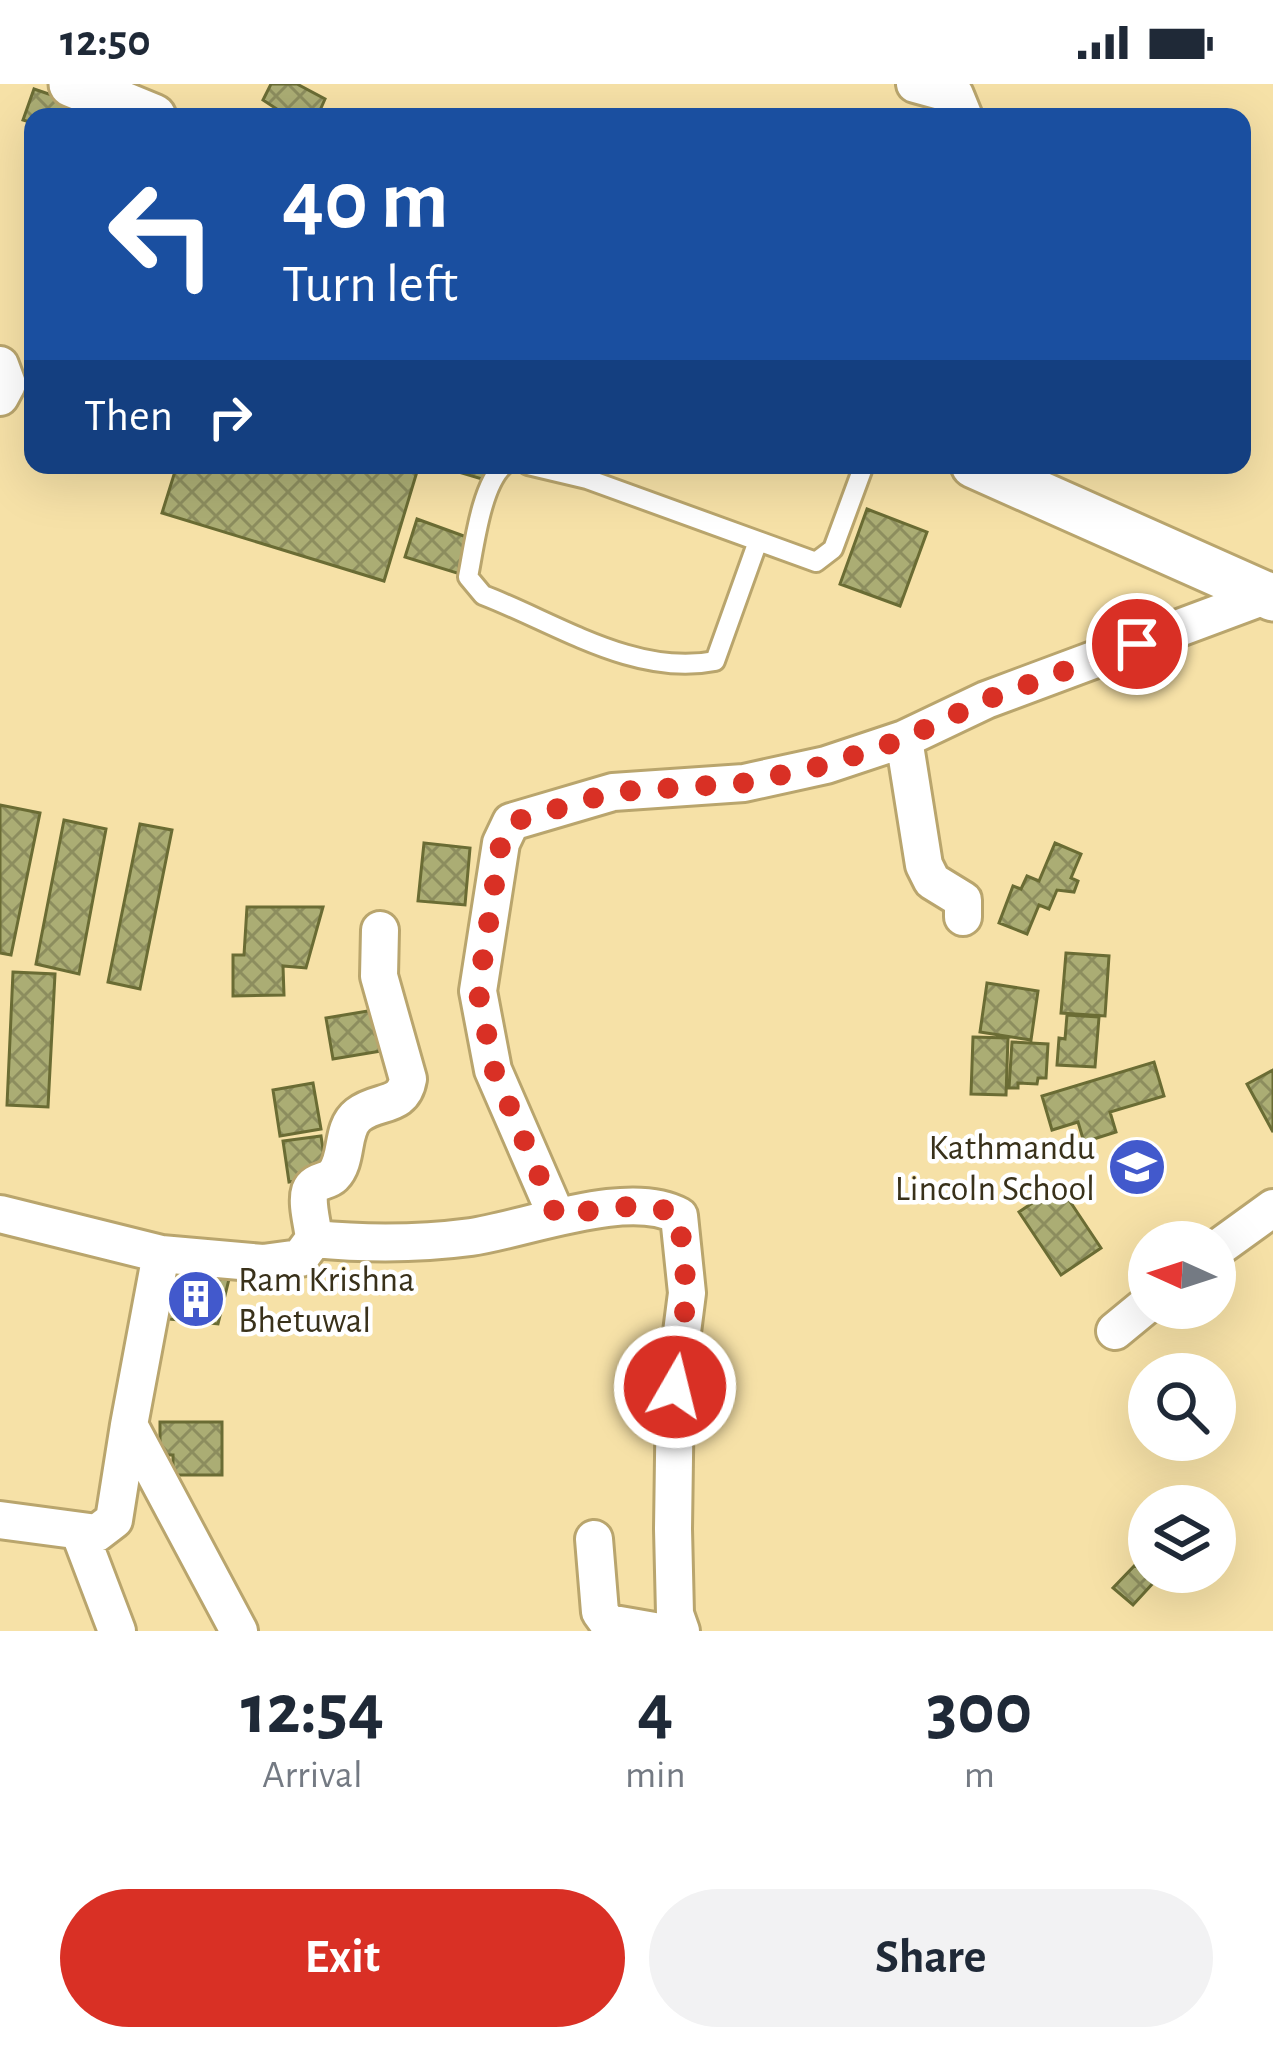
<!DOCTYPE html>
<html lang="en">
<head>
<meta charset="utf-8">
<style>
  :root { --surface:#fff; --page:#f2f2f3; --text:#1f2937; --muted:#747a83; --accent:#d93025 }
  body { margin:0; font-family:"Alegreya Sans",sans-serif; background:var(--page); color:var(--text); height:100vh; display:flex; flex-direction:column; font-size:45px; white-space:nowrap }
  * { box-sizing:border-box; margin:0 }
  p { font-size:39px; color:var(--muted) }
  .icon { flex:none; width:66px; height:66px; fill:none; stroke:currentColor; stroke-width:2; stroke-linecap:round; stroke-linejoin:round }
  .map { position:relative; height:1547px; overflow:hidden }
  .panel { display:flex; flex-direction:column; background:var(--surface); flex:1 }
  .panel>* { flex:none }
  .guide { position:absolute; left:24px; top:24px; width:1227px; height:366px; border-radius:24px; box-shadow:0 12px 48px #0002; background:#1a4fa0; color:#fff; overflow:hidden }
  .needle { width:78px; rotate:273deg }
  .tools { position:absolute; left:1128px; top:1137px; display:grid; gap:24px }
  .tools a { display:grid; place-items:center; width:108px; height:108px; border-radius:50%; background:var(--surface); box-shadow:0 12px 48px #0002; font-size:60px }
  .pin { position:absolute; display:grid; place-items:center; width:102px; height:102px; color:#fff; margin:-51px; border:6px solid #fff; border-radius:50%; box-shadow:0 3px 12px #0007 }
  .me { position:absolute; width:132px; margin:-66px; rotate:8deg; stroke-linejoin:round; filter:drop-shadow(0 0 9px #0008) }
  .turn { display:flex; align-items:center; gap:42px; height:252px; padding:0 60px; font-size:54px }
  .turn .icon { width:156px; height:156px; stroke-width:2.5 }
  .turn b { display:block; font-size:84px; line-height:102px }
  .then { display:flex; align-items:center; height:114px; padding:0 60px; background:#0003; gap:24px; font-size:45px }
  .eta { display:flex; justify-content:space-evenly; align-items:center; height:204px; text-align:center }
  .eta b { font-size:72px; font-weight:700; line-height:84px }
  .cta { display:flex; gap:24px; margin-top:auto; padding:24px 60px }
  .cta a { flex:1; height:138px; border-radius:72px; background:var(--accent); color:#fff; font-size:48px; font-weight:700; line-height:138px; text-align:center }
  .cta a+a { background:var(--page); color:var(--text) }
  .status { display:flex; justify-content:space-between; align-items:center; height:84px; padding:0 60px; background:var(--surface); direction:ltr }
  .status svg { height:33px; fill:currentColor }
  .map>svg:first-child { display:block }
  .building { fill:url(#building-cross-hatch); stroke:#6a6c34; stroke-width:3 }
  .lines { fill:none; stroke-linecap:round; stroke-linejoin:round }
  .service-casing { stroke:#b9a56d; stroke-width:24 }
  .minor-casing { stroke:#b9a56d; stroke-width:42 }
  .tertiary-casing { stroke:#b9a56d; stroke-width:51 }
  .service { stroke:#fff; stroke-width:18 }
  .minor { stroke:#fff; stroke-width:36 }
  .tertiary { stroke:#fff; stroke-width:45 }
  .route { stroke:#d93025; stroke-width:21; stroke-dasharray:0 37.8 }
  .labels { text-anchor:middle; stroke-width:9; stroke-linejoin:round; paint-order:stroke }
  .poi-label { font-size:36px; fill:#39311a; stroke:#fff; text-anchor:end }
</style>
</head>
<body>
<div class="status"><b>12:50</b><svg viewBox="0 0 49 12"><path d="M0 12V9h3v3zM5 12V6h3v6zM10 12V3h3v9zM15 12V0h3v12zM26 1h20v11H26zM47 4h2v5h-2z"/></svg></div>
<div class="map">
<svg width="1273" height="1547" viewBox="0 0 1273 1547">
  <defs>
    <pattern id="building-cross-hatch" width="8" height="8" patternUnits="userSpaceOnUse" patternTransform="scale(3)"><rect width="8" height="8" fill="#abad74"/><path d="M0 0l8 8M0 8l8-8" fill="none" stroke="#8c8d5e"/></pattern>
  </defs>
  <rect width="100%" height="100%" fill="#f6e1a7"/>
  <path class="building" d="M271 0H297L325 15 317 33H289L263 16Z
    M34 5 96 26 94 33H33V39L23 36Z
    M177 381 288 384 419 381 384 497 162 429Z
    M446 381H490L482 395 445 384Z
    M867 425 927 448 900 522 840 500Z
    M417 435 472 455 460 490 405 473Z
    M0 721 40 729 11 871 0 869Z
    M64 736 106 745 79 890 36 880Z
    M140 740 172 746 140 905 108 898Z
    M424 759 470 764 465 821 418 817Z
    M1055 759 1081 770 1071 794 1078 797 1074 808 1057 806 1049 825 1039 821 1027 850 999 839 1013 802 1021 805 1027 792 1039 797Z
    M247 823H323L306 884 283 882 284 911 233 912V871H244Z
    M1066 869 1109 872 1105 932 1061 929Z
    M13 888 55 890 48 1023 7 1021Z
    M987 899 1038 907 1031 956 980 948Z
    M380 925 387 966 333 975 326 934Z
    M1067 931 1099 933 1095 983 1057 981 1059 954 1065 955Z
    M973 953 1008 954 1006 1011 971 1010Z
    M1012 958 1048 960 1046 994H1038L1037 1000 1018 999V1004H1009Z
    M1154 978 1164 1012 1110 1028 1116 1048 1084 1058 1078 1038 1052 1046 1042 1012Z
    M1273 986V1048L1247 1000Z
    M313 999 321 1045 280 1052 273 1006Z
    M321 1052 327 1092 289 1098 283 1057Z
    M1059 1101 1101 1164 1061 1191 1019 1128Z
    M168 1190 229 1195 218 1240 168 1235Z
    M160 1338H222V1391H173V1371H160Z
    M1135 1481 1154 1498 1133 1521 1113 1504Z"/>
  <g class="lines">
    <defs>
      <path id="service" d="M504 381C481 401 474 463 468 493L483 511C556 539 635 593 715 577L758 457
        M528 381 587 395 816 478 833 465 864 381"/>
      <path id="minor" d="M915 0 955 11 964 33
        M0 281 7 300 0 313
        M904 655 924 781 932 797 963 816V833
        M0 1130 161 1170 129 1341 239 1547
        M556 1131 493 986 478 907 501 759 511 738 613 708 744 699 826 681 904 655 986 616 1265 512
        M314 1155C366 1160 418 1160 471 1153 526 1145 629 1104 679 1132L687 1209 675 1303 673 1445 675 1530 681 1547
        M1215 1166 1273 1124
        M161 1170 263 1179 300 1174 314 1155C313 1142 306 1119 310 1107 314 1096 327 1098 333 1092 349 1076 340 1045 358 1031 378 1015 403 1025 408 995L379 892 380 846
        M1115 1247 1149 1219
        M0 1436 97 1449 114 1436 129 1341
        M79 1447 117 1547
        M594 1455 600 1528 608 1539 654 1547"/>
      <path id="tertiary" d="M72 0 153 33
        M974 381 1273 514"/>
    </defs>
    <use href="#service" class="service-casing"/>
    <use href="#minor" class="minor-casing"/>
    <use href="#tertiary" class="tertiary-casing"/>
    <use href="#service" class="service"/>
    <use href="#minor" class="minor"/>
    <use href="#tertiary" class="tertiary"/>
  </g>
  <g class="lines">
    <path class="route" d="M675 1303 687 1209 679 1132C645 1113 594 1128 556 1131L494 986 478 907 501 759 512 738 614 708 744 699 826 681 904 655 986 616 1137 560"/>
  </g>
  <defs>
    <symbol id="school-disc" viewBox="-11 -11 22 22"><circle r="9.5" fill="#4259cc" stroke="#fff"/><path d="M0-5L7-2L0 1L-7-2ZM-4 1L0 2.5L4 1V4Q0 6-4 4Z" fill="#fff"/></symbol>
    <symbol id="building-disc" viewBox="-11 -11 22 22"><circle r="9.5" fill="#4259cc" stroke="#fff"/><path d="M-4-6H4V6H1V3H-1V6H-4ZM-2.5-4.3h1.7v1.8h-1.7ZM.8-4.3h1.7v1.8H.8ZM-2.5-1h1.7V.8h-1.7ZM.8-1h1.7V.8H.8Z" fill="#fff"/></symbol>
  </defs>
  <g fill-rule="evenodd">
    <use href="#school-disc" x="1104" y="1050" width="66" height="66"/>
    <use href="#building-disc" x="163" y="1182" width="66" height="66"/>
  </g>
  <g class="labels">
    <g class="poi-label">
      <text x="1095" y="1075">Kathmandu<tspan x="1095" dy="41">Lincoln School</tspan></text>
      <text x="238" y="1207" text-anchor="start">Ram Krishna<tspan x="238" dy="41">Bhetuwal</tspan></text>
    </g>
  </g>
</svg>
<div class="tools">
<a><svg class="needle" viewBox="-14 -14 28 28"><path d="M0-13l5 13h-10z" fill="#e53935"/><path d="M0 13l5-13h-10z" fill="#747a83"/></svg></a>
<a><svg class="icon" aria-label="search" viewBox="0 0 24 24"><circle cx="10" cy="10" r="6"/><path d="M15 15l6 6"/></svg></a>
<a><svg class="icon" aria-label="layers" viewBox="0 0 24 24"><path d="M12 4l9 5-9 5-9-5zM3 14l9 5 9-5"/></svg></a>
</div>
<div class="pin" style="left:1137px;top:560px;background:#d93025"><svg class="icon" aria-label="arrive" viewBox="0 0 24 24"><path d="M6 21V4h12l-3 4 3 4H6"/></svg></div>
<svg class="me" style="left:675px;top:1303px" viewBox="-20 -20 40 40"><circle r="17" fill="#d93025" stroke="#fff" stroke-width="3"/><path d="M0-11L8 9 0 5-8 9z" fill="#fff"/></svg>
<div class="guide">
<div class="turn"><svg class="icon" aria-label="left" viewBox="0 0 24 24"><path d="M17 20v-9H6M10 6l-5 5 5 5"/></svg><div><b>40 m</b>Turn left</div></div>
<div class="then">Then<svg class="icon" aria-label="right" viewBox="0 0 24 24"><path d="M7 20v-9h11M14 6l5 5-5 5"/></svg></div>
</div>
</div>
<section class="panel">
<div class="eta">
<div><b>12:54</b><p>Arrival</p></div>
<div><b>4</b><p>min</p></div>
<div><b>300</b><p>m</p></div>
</div>
<div class="cta"><a>Exit</a><a>Share</a></div>
</section>
</body>
</html>
